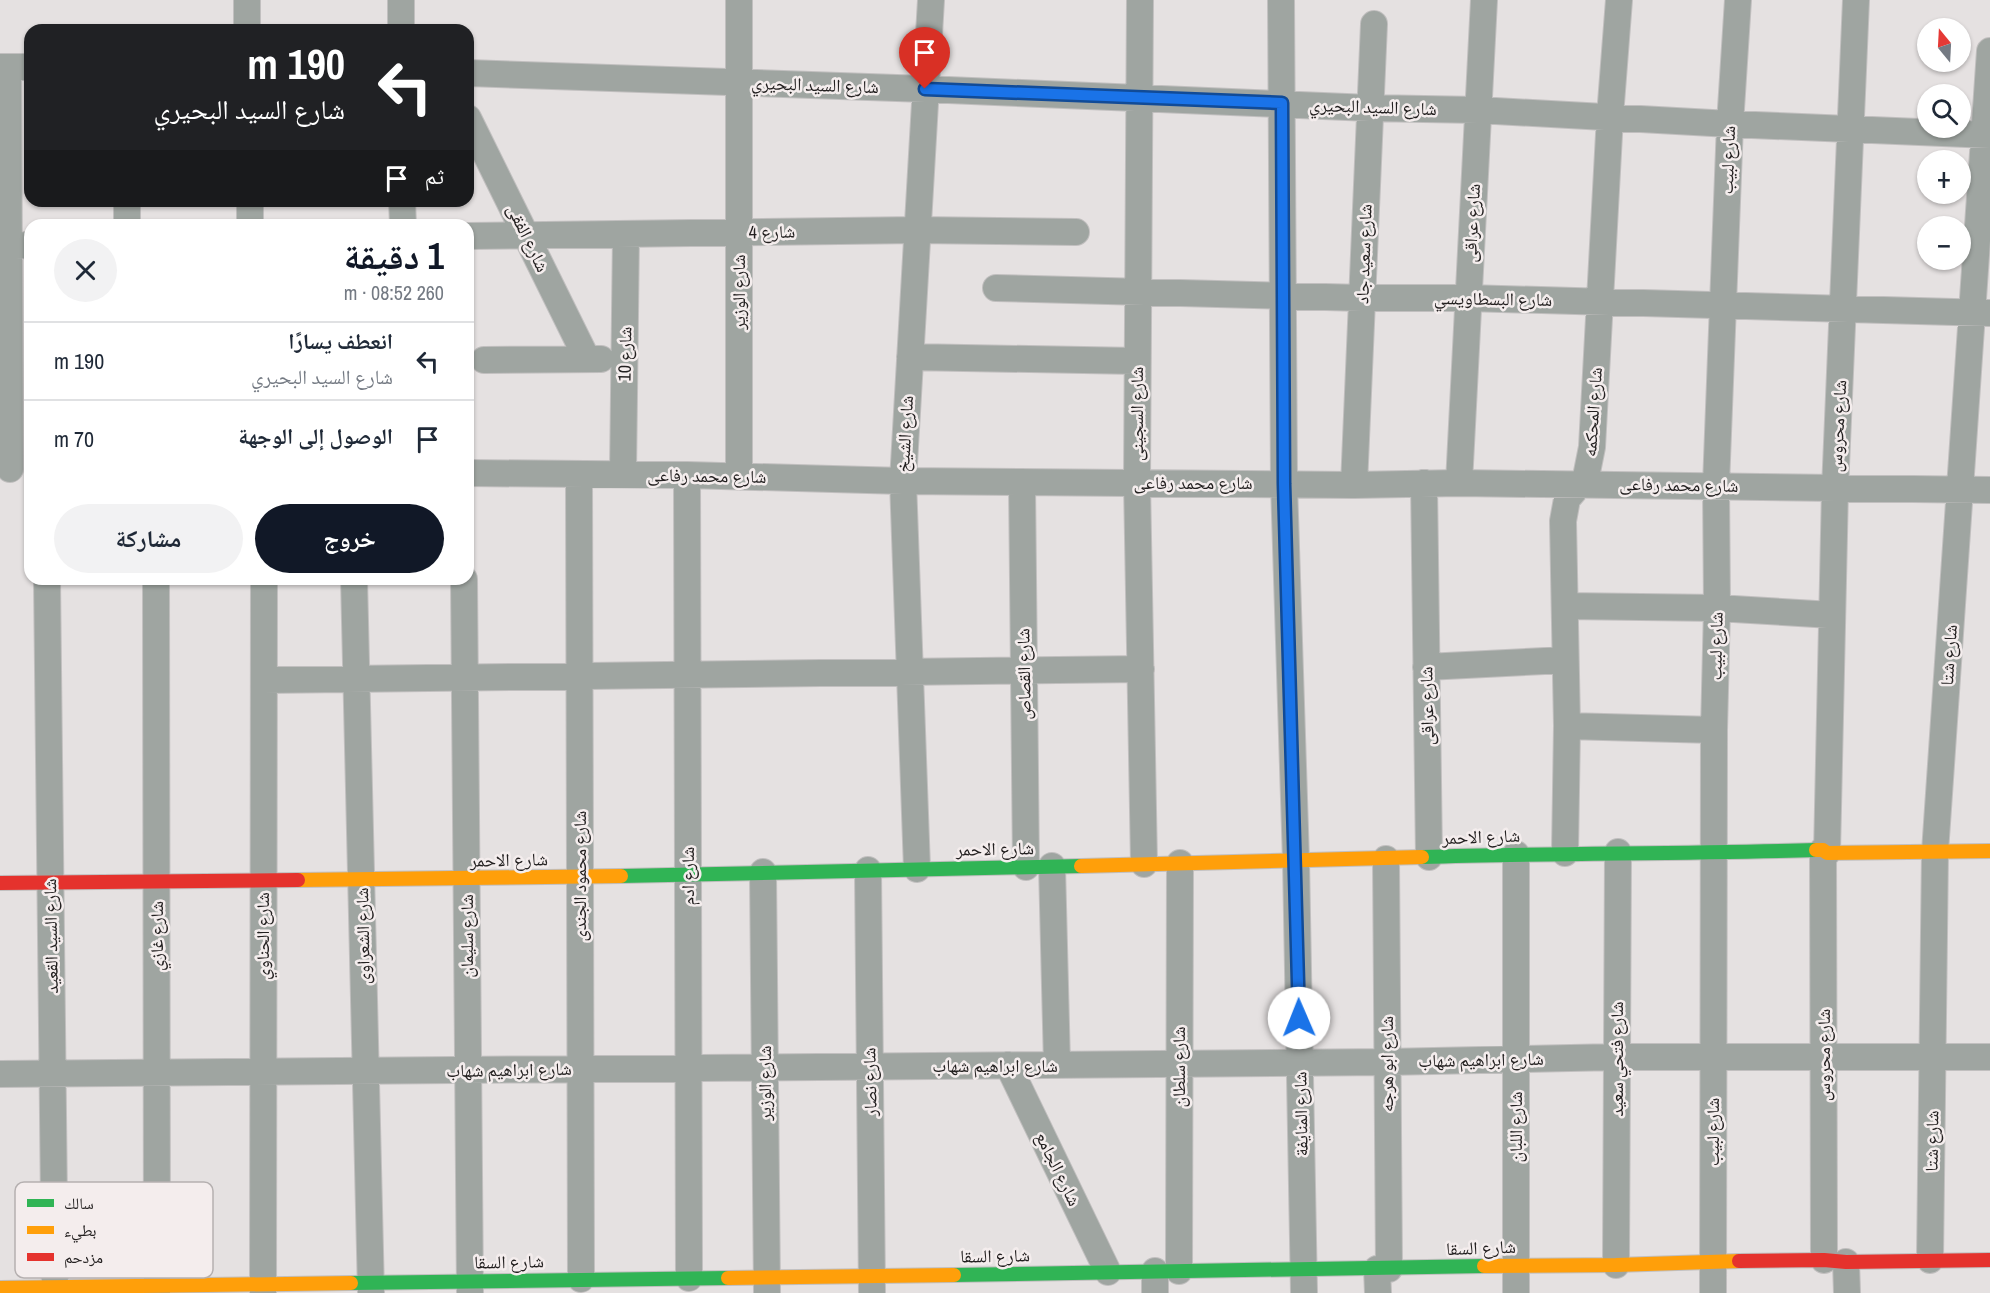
<!DOCTYPE html>
<html lang="ar">
<head>
<meta charset="utf-8">
<style>
  :root { --surface:#fff; --page:#f2f2f3; --text:#1f2937; --muted:#747a83; --line:#e0e1e3; --accent:#111827 }
  body { margin:0; font-family:"Archivo Narrow","Noto Naskh Arabic",sans-serif; background:var(--page); color:var(--text); direction:rtl; height:100vh; display:flex; flex-direction:column; font-size:22px; white-space:nowrap }
  * { box-sizing:border-box; margin:0 }
  p { font-size:20px; color:var(--muted) }
  .icon { flex:none; width:33px; height:33px; fill:none; stroke:currentColor; stroke-width:2; stroke-linecap:round; stroke-linejoin:round }
  .map { position:relative; flex:1; overflow:hidden; direction:ltr }
  .drawer { position:absolute; left:24px; top:219px; width:450px; height:366px; display:flex; flex-direction:column; background:var(--surface); border-radius:18px; box-shadow:0 2px 4px #0004; direction:rtl }
  .drawer>* { flex:none }
  .guide { position:absolute; left:24px; top:24px; width:450px; height:183px; border-radius:18px; box-shadow:0 2px 4px #0004; direction:rtl; background:#202124; color:#fff; overflow:hidden }
  .needle { width:39px; rotate:342deg }
  .tools { position:absolute; left:1917px; top:18px; display:grid; gap:12px }
  .tools a { display:grid; place-items:center; width:54px; height:54px; border-radius:50%; background:var(--surface); box-shadow:0 2px 4px #0004; font-size:30px }
  .pin { position:absolute; display:grid; place-items:center; width:51px; height:51px; color:#fff; margin:-62px -26px; border-radius:50% 50% 50% 0; rotate:-45deg; box-shadow:0 0 6px #0007 }
  .pin .icon { rotate:45deg }
  .me { position:absolute; width:66px; margin:-33px; rotate:359deg; stroke-linejoin:round; filter:drop-shadow(0 0 4px #0008) }
  .turn { display:flex; align-items:center; gap:21px; height:126px; padding:0 30px; font-size:27px }
  .turn .icon { width:78px; height:78px; stroke-width:2.5 }
  .turn b { display:block; font-size:42px; line-height:51px }
  .then { display:flex; align-items:center; height:57px; padding:0 30px; background:#0003; gap:12px; font-size:22px }
  .round { display:grid; place-items:center; flex:none; width:63px; height:63px; border-radius:32px; background:var(--page) }
  .summary { display:flex; align-items:center; justify-content:space-between; height:102px; padding:0 30px }
  h1 { font-size:36px; font-weight:800; line-height:45px; color:var(--accent) }
  .action { display:flex; gap:12px; margin-top:auto; padding:12px 30px }
  .action a { flex:1; height:69px; border-radius:36px; background:var(--accent); color:#fff; font-size:24px; font-weight:800; line-height:69px; text-align:center }
  .action a+a { background:var(--page); color:var(--text) }
  ul { padding:0; list-style:none }
  li { display:flex; align-items:center; gap:18px; height:78px; padding:0 30px; border-top:2px solid var(--line) }
  li div { flex:1 }
  li b { display:block; font-size:22px }
  li em { font-style:normal }
  .map>svg:first-child { display:block }
  .lines { fill:none; stroke-linecap:round; stroke-linejoin:round }
  .street-casing { stroke:#c1bfbf; stroke-width:28 }
  .fast-casing { stroke:#c1bfbf; stroke-width:16 }
  .slow-casing { stroke:#c1bfbf; stroke-width:16 }
  .jam-casing { stroke:#c1bfbf; stroke-width:16 }
  .street { stroke:#9fa5a1; stroke-width:26 }
  .fast { stroke:#30b455; stroke-width:14 }
  .slow { stroke:#ff9f0a; stroke-width:14 }
  .jam { stroke:#e5322d; stroke-width:14 }
  .route-casing { stroke:#114b97; stroke-width:15 }
  .route { stroke:#1a73e8; stroke-width:10 }
  .labels { text-anchor:middle; stroke-width:5; stroke-linejoin:round; paint-order:stroke }
  .street-label { font-size:18px; fill:#232020; stroke:#f4eded }
  .key { fill:#f4eded; stroke:#b5b0b0; stroke-width:1.5 }
  .key-label { font-size:16px; fill:#232020 }
</style>
</head>
<body>
<div class="map">
<svg width="1990" height="1293" viewBox="0 0 1990 1293">
  <rect width="100%" height="100%" fill="#e5e1e1"/>
  <g class="lines">
    <defs>
      <path id="street" d="M247 0V30
        M401 0V30
        M1140 0 1137 483 1144 864
        M1281 0 1284 484 1296 861 1304 1293
        M0 67H30
        M8 67 10 469
        M468 73 925 89 1370 108 1478 110 1730 124 1990 135
        M468 118 587 359
        M127 201V225
        M250 201V225
        M402 201 403 225
        M468 236 917 230 1076 232
        M0 246 30 245
        M996 288 1362 298H1468L1989 313
        M910 357 1137 361
        M484 360 601 359
        M468 473 687 475 903 481 1354 485 1459 483 1990 490
        M579 474 581 1279
        M623 474 626 234
        M687 475 689 1278
        M739 477V0
        M1022 482 1026 867
        M1424 483 1429 857
        M1459 483 1484 0
        M1354 485 1374 24
        M47 579 55 1293
        M156 579 157 1293
        M354 579 371 1293
        M464 579 470 1293
        M1565 606 1717 608 1832 615
        M1426 667 1565 660
        M264 680 1141 669
        M1567 726 1714 730
        M1823 850 1824 1260
        M1565 853 1567 726 1563 521 1567 499 1586 477 1592 447 1610 116 1619 0
        M1827 853 1835 489 1856 0
        M1386 859 1389 1269
        M1052 866 1057 1065
        M917 869 903 481 931 0
        M868 870 872 1293
        M763 872 767 1293
        M1008 1065 1108 1272
        M0 1074 1387 1062 1617 1057H1990
        M1930 1260 1935 852 1990 51
        M1846 1262 1847 1293
        M1616 1265 1618 852
        M1377 1269 1378 1293
        M1155 1271V1293
        M1179 1271 1180 863
        M263 1293 264 579
        M1516 1293V854
        M1713 1293 1714 730 1717 608 1716 485 1730 124 1738 0"/>
      <path id="fast" d="M1422 857C1554 853 1685 854 1816 850
        M621 876 1081 866
        M954 1275 1484 1266
        M351 1283 728 1278"/>
      <path id="slow" d="M1816 850H1823L1827 853 1990 851
        M1081 866 1422 857
        M298 880 621 876
        M1484 1266 1616 1265 1739 1261
        M728 1278 954 1275
        M0 1288 351 1283"/>
      <path id="jam" d="M0 883 298 880
        M1739 1261 1824 1260 1846 1262 1990 1260"/>
    </defs>
    <use href="#street" class="street-casing"/>
    <use href="#fast" class="fast-casing"/>
    <use href="#slow" class="slow-casing"/>
    <use href="#jam" class="jam-casing"/>
    <use href="#street" class="street"/>
    <use href="#fast" class="fast"/>
    <use href="#slow" class="slow"/>
    <use href="#jam" class="jam"/>
  </g>
  <g class="lines">
    <defs>
      <path id="route" d="M925 89 1282 103 1284 484 1299 1018"/>
    </defs>
    <use href="#route" class="route-casing"/>
    <use href="#route" class="route"/>
  </g>
  <g class="labels">
    <g class="street-label">
      <text transform="translate(815 85) rotate(2)" y="6">شارع السيد البحيري</text>
      <text transform="translate(1373 107) rotate(2)" y="6">شارع السيد البحيري</text>
      <text transform="translate(1728 160) rotate(-88)" y="6">شارع لبيب</text>
      <text transform="translate(1472 223) rotate(-87)" y="6">شارع عراقى</text>
      <text transform="translate(772 232) rotate(-1)" y="6">شارع 4</text>
      <text transform="translate(528 238) rotate(64)" y="6">شارع الفقى</text>
      <text transform="translate(1364 254) rotate(-88)" y="6">شارع سعيد جاد</text>
      <text transform="translate(739 292) rotate(-90)" y="6">شارع الوزير</text>
      <text transform="translate(1493 299) rotate(1)" y="6">شارع البسطاويسي</text>
      <text transform="translate(625 354) rotate(-89)" y="6">شارع 10</text>
      <text transform="translate(1593 412) rotate(-86)" y="6">شارع المحكمه</text>
      <text transform="translate(1137 414) rotate(-90)" y="6">شارع السجينى</text>
      <text transform="translate(1838 426) rotate(-87)" y="6">شارع محروس</text>
      <text transform="translate(905 434) rotate(-87)" y="6">شارع الشيخ</text>
      <text transform="translate(707 476) rotate(1)" y="6">شارع محمد رفاعى</text>
      <text x="1193" y="489">شارع محمد رفاعى</text>
      <text transform="translate(1679 485) rotate(1)" y="6">شارع محمد رفاعى</text>
      <text transform="translate(1716 646) rotate(-89)" y="6">شارع لبيب</text>
      <text transform="translate(1949 655) rotate(-86)" y="6">شارع شتا</text>
      <text transform="translate(1024 674) rotate(-91)" y="6">شارع القصاص</text>
      <text transform="translate(1427 706) rotate(-91)" y="6">شارع عراقى</text>
      <text transform="translate(1481 837) rotate(-2)" y="6">شارع الاحمر</text>
      <text transform="translate(995 849) rotate(-1)" y="6">شارع الاحمر</text>
      <text transform="translate(509 860) rotate(-1)" y="6">شارع الاحمر</text>
      <text transform="translate(580 876) rotate(-90)" y="6">شارع محمود الجندى</text>
      <text transform="translate(688 876) rotate(-90)" y="6">شارع ادم</text>
      <text transform="translate(51 936) rotate(-91)" y="6">شارع السيد القعيد</text>
      <text transform="translate(157 936) rotate(-90)" y="6">شارع غازي</text>
      <text transform="translate(263 936) rotate(-90)" y="6">شارع الحناوي</text>
      <text transform="translate(363 936) rotate(-91)" y="6">شارع الشعراوى</text>
      <text transform="translate(467 936) rotate(-90)" y="6">شارع سليمان</text>
      <text transform="translate(1824 1055) rotate(-90)" y="6">شارع محروس</text>
      <text transform="translate(1617 1059) rotate(-90)" y="6">شارع فتحي سعيد</text>
      <text transform="translate(1481 1060) rotate(-1)" y="6">شارع ابراهيم شهاب</text>
      <text transform="translate(1387 1064) rotate(-90)" y="6">شارع ابو هرجه</text>
      <text x="995" y="1072">شارع ابراهيم شهاب</text>
      <text transform="translate(1179 1067) rotate(-90)" y="6">شارع سلطان</text>
      <text transform="translate(509 1070) rotate(-1)" y="6">شارع ابراهيم شهاب</text>
      <text transform="translate(870 1082) rotate(-91)" y="6">شارع نصار</text>
      <text transform="translate(765 1083) rotate(-90)" y="6">شارع الوزير</text>
      <text transform="translate(1301 1114) rotate(-91)" y="6">شارع المنايفة</text>
      <text transform="translate(1516 1127) rotate(-90)" y="6">شارع اللبان</text>
      <text transform="translate(1713 1132) rotate(-90)" y="6">شارع لبيب</text>
      <text transform="translate(1932 1141) rotate(-89)" y="6">شارع شتا</text>
      <text transform="translate(1058 1169) rotate(64)" y="6">شارع الجامع</text>
      <text transform="translate(1481 1248) rotate(-2)" y="6">شارع السقا</text>
      <text transform="translate(995 1256) rotate(-1)" y="6">شارع السقا</text>
      <text transform="translate(509 1262) rotate(-1)" y="6">شارع السقا</text>
    </g>
  </g>
  <rect x="15" y="1182" width="198" height="96" rx="9" class="key"/>
  <rect x="27" y="1199" width="27" height="8" fill="#30b455"/>
  <rect x="27" y="1226" width="27" height="8" fill="#ff9f0a"/>
  <rect x="27" y="1253" width="27" height="8" fill="#e5322d"/>
  <g class="key-label">
    <text x="64" y="1209">سالك</text>
    <text x="64" y="1236">بطيء</text>
    <text x="64" y="1263">مزدحم</text>
  </g>
</svg>
<div class="tools">
<a><svg class="needle" viewBox="-14 -14 28 28"><path d="M0-13l5 13h-10z" fill="#e53935"/><path d="M0 13l5-13h-10z" fill="#747a83"/></svg></a>
<a><svg class="icon" aria-label="search" viewBox="0 0 24 24"><circle cx="10" cy="10" r="6"/><path d="M15 15l6 6"/></svg></a>
<a>+</a>
<a>−</a>
</div>
<div class="pin" style="left:925px;top:89px;background:#d93025"><svg class="icon" aria-label="arrive" viewBox="0 0 24 24"><path d="M6 21V4h12l-3 4 3 4H6"/></svg></div>
<svg class="me" style="left:1299px;top:1018px" viewBox="-20 -20 40 40"><circle r="19" fill="#fff"/><path d="M0-13L10 11 0 6-10 11z" fill="#1a73e8"/></svg>
<div class="guide">
<div class="turn"><svg class="icon" aria-label="left" viewBox="0 0 24 24"><path d="M17 20v-9H6M10 6l-5 5 5 5"/></svg><div><b>190 m</b>شارع السيد البحيري</div></div>
<div class="then">ثم<svg class="icon" aria-label="arrive" viewBox="0 0 24 24"><path d="M6 21V4h12l-3 4 3 4H6"/></svg></div>
</div>
<section class="drawer">
<div class="summary"><div><h1>1 دقيقة</h1><p>260 m · 08:52</p></div><a class="round"><svg class="icon" aria-label="close" viewBox="0 0 24 24"><path d="M6 6l12 12M18 6L6 18"/></svg></a></div>
<ul>
<li><svg class="icon" aria-label="left" viewBox="0 0 24 24"><path d="M17 20v-9H6M10 6l-5 5 5 5"/></svg><div><b>انعطف يسارًا</b><p>شارع السيد البحيري</p></div><em>190 m</em></li>
<li><svg class="icon" aria-label="arrive" viewBox="0 0 24 24"><path d="M6 21V4h12l-3 4 3 4H6"/></svg><div><b>الوصول إلى الوجهة</b></div><em>70 m</em></li>
</ul>
<div class="action"><a>خروج</a><a>مشاركة</a></div>
</section>
</div>
</body>
</html>
